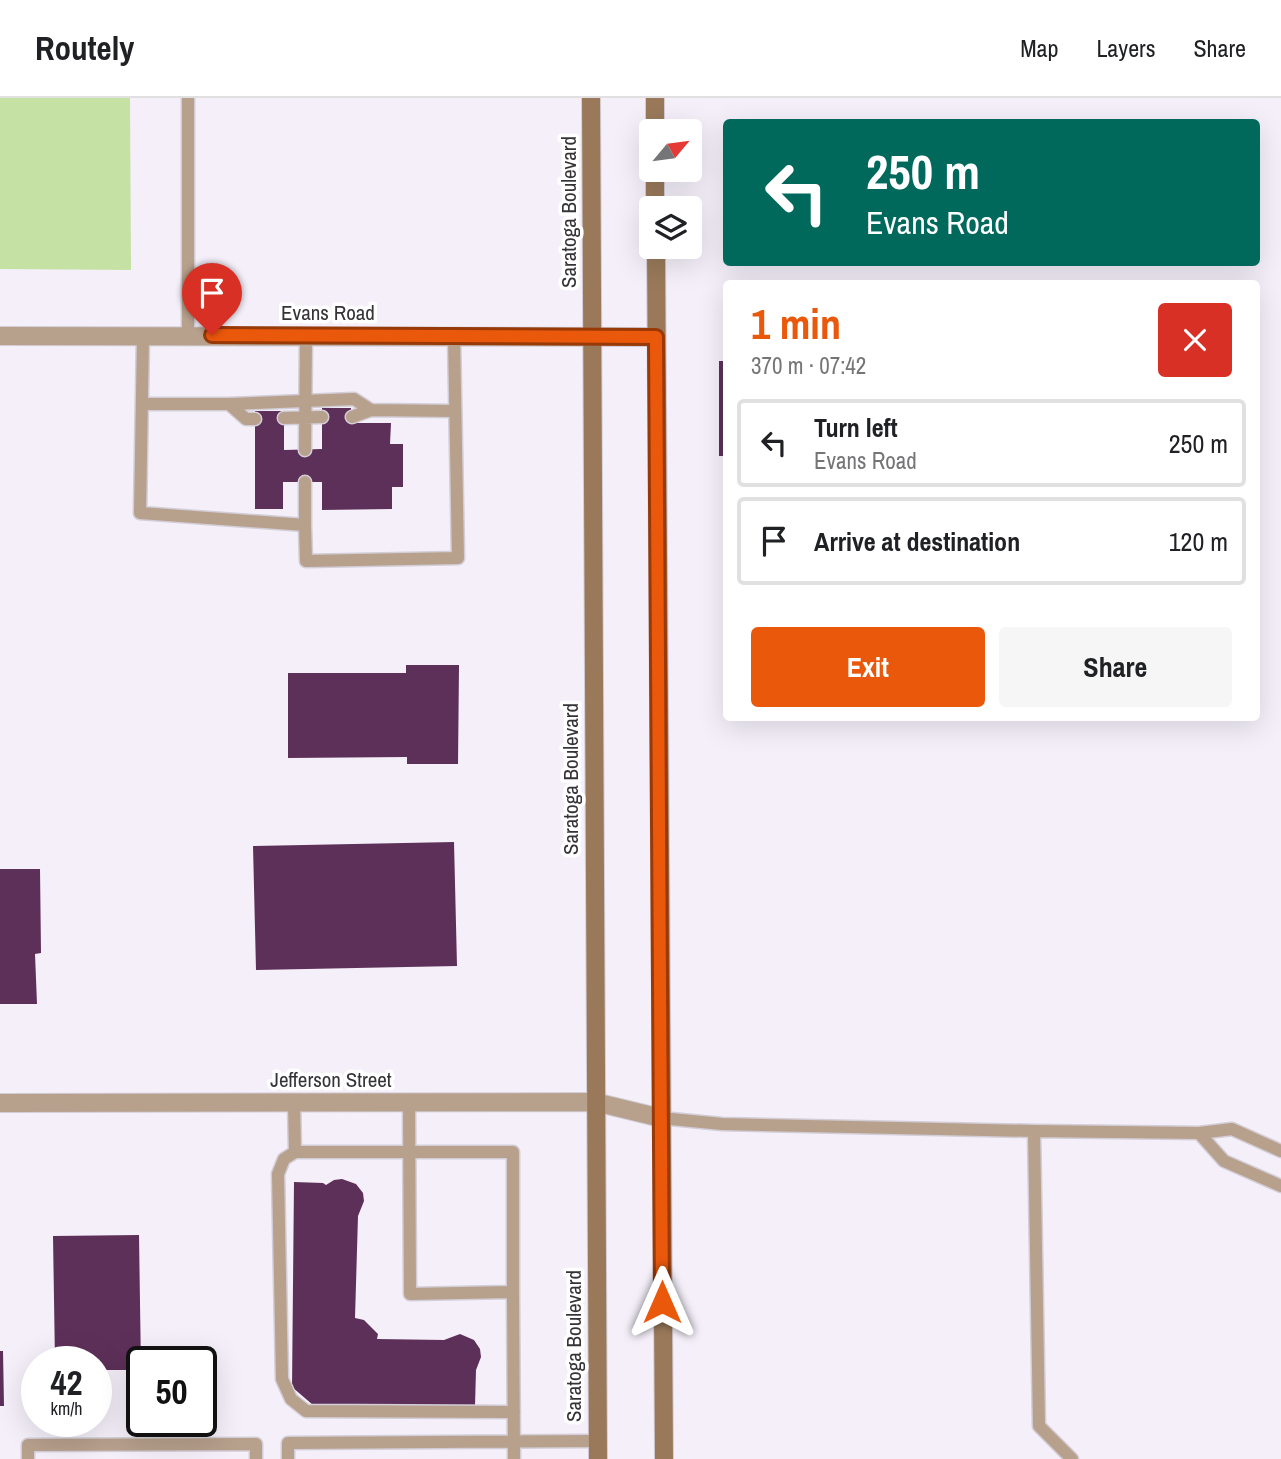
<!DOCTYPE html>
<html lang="en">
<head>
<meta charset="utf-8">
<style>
  :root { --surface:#fff; --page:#f6f6f6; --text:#202124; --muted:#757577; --line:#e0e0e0; --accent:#ea580c }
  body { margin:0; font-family:"Archivo Narrow",sans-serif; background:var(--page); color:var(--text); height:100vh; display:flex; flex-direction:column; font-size:26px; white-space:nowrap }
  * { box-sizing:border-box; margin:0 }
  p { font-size:23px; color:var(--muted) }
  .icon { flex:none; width:38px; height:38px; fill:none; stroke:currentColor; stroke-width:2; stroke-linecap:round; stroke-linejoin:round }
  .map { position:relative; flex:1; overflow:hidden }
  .side { position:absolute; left:723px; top:182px; width:537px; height:441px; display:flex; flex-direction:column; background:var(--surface); border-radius:7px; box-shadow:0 7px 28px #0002 }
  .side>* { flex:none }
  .guide { position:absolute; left:723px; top:21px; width:537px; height:147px; border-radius:7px; box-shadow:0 7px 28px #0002; background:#00695c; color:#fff; overflow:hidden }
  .needle { width:46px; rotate:61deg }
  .buttons { position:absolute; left:639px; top:21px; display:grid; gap:14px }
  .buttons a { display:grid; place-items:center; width:63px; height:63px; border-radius:7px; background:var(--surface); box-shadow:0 7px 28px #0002; font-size:35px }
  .speed { position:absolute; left:21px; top:1248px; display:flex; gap:14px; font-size:35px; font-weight:700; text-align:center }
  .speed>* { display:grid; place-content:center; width:91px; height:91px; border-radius:50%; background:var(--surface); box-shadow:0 7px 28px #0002; line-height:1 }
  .speed small { font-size:18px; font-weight:400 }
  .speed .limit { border:4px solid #111; border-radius:10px; background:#fff; color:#111 }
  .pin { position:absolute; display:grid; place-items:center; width:60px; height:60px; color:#fff; margin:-72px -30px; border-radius:50% 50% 50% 0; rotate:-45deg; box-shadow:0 0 7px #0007 }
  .pin .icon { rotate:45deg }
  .me { position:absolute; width:77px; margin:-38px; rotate:0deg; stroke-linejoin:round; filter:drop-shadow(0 0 5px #0008) }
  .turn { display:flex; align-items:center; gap:24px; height:147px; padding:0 28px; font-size:32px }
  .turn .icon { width:91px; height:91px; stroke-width:2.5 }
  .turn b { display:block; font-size:49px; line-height:60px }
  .round { display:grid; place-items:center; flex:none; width:74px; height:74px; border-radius:7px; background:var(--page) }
  .headline { display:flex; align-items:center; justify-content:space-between; height:119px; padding:0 28px }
  h1 { font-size:42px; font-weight:700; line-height:52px; color:var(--accent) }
  .primary-button { display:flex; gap:14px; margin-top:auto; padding:14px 28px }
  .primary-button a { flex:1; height:80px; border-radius:7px; background:var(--accent); color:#fff; font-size:28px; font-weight:700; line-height:80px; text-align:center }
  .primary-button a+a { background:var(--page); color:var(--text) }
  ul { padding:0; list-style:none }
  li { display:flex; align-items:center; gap:21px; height:88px; margin:0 14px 10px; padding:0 14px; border:4px solid var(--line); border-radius:7px }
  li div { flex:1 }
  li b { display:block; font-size:26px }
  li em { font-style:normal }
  header { display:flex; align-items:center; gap:42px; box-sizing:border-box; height:98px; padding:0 35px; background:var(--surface); border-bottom:2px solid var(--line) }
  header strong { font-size:33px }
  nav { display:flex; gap:38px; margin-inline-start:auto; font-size:24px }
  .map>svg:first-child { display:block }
  .green { fill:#c5e1a4 }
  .building { fill:#5d3059 }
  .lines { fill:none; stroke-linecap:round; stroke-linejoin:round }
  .service-casing { stroke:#d2cdd6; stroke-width:15 }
  .minor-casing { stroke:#d2cdd6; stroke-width:20 }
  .secondary-casing { stroke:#d2cdd6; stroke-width:20 }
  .service { stroke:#b7a08c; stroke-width:12 }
  .minor { stroke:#b7a08c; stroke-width:18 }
  .secondary { stroke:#99795a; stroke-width:18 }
  .route-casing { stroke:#983908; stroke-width:18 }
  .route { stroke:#ea580c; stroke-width:12 }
  .labels { text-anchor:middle; stroke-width:7; stroke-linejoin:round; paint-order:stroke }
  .street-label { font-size:21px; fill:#353337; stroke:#fff }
</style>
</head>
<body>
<header>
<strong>Routely</strong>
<nav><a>Map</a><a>Layers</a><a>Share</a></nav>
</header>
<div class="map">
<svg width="1281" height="1361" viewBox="0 0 1281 1361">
  <rect width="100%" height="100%" fill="#f4eff9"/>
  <path class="green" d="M0 0H130L131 172 0 171Z"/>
  <path class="building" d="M719 263H726V358H719Z
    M322 310H351V325H391L390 346H403V389H392V411L322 412V384H283V411H255V313H284V352L322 351Z
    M406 567H459L458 666H407V659L288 660V575H406Z
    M454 744 457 868 256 872 253 748Z
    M0 771H40L41 855 35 856 37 906H0Z
    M342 1081 356 1086 363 1095 364 1103 358 1118 355 1220 364 1222 378 1236 377 1241 444 1242 460 1236 474 1242 480 1251 481 1259 476 1272 475 1308 313 1307 292 1289 294 1084 323 1085 326 1087 334 1082Z
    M139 1137 141 1272H96V1264H55L53 1138Z
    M0 1253H3L4 1308H0Z"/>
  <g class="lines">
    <defs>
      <path id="service" d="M188 0V237
        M143 238 140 415 305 427V384
        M142 306H229
        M352 319 371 312
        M284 320 322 319
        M255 321H246L229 306 354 301 371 312 455 313
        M305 352 306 238
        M305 427 306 463 458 460 454 238
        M294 1005 295 1054H513V1194
        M409 1005 410 1196 513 1194 514 1361
        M661 1020 722 1026 1034 1033 1199 1035 1232 1031 1281 1053
        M1034 1033 1039 1328 1072 1361
        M1199 1035 1224 1063 1281 1088
        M295 1054 284 1061 278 1076 282 1281 291 1301 306 1313 514 1314
        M28 1361V1347L256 1346V1361
        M288 1361V1345L597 1343"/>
      <path id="minor" d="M0 238 656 239
        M0 1005 595 1004 661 1020"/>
      <path id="secondary" d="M591 0 598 1361
        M655 0V33
        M655 72V110
        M656 149 664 1361"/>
    </defs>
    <use href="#service" class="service-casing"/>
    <use href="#minor" class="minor-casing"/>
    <use href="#secondary" class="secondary-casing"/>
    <use href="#service" class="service"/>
    <use href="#minor" class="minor"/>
    <use href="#secondary" class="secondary"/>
  </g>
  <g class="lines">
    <defs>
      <path id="route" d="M212 237 656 239 662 1204"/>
    </defs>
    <use href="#route" class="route-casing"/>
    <use href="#route" class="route"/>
  </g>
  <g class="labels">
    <g class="street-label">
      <text transform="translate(569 114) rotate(-90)" y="7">Saratoga Boulevard</text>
      <text x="328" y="222">Evans Road</text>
      <text transform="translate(571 681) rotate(-90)" y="7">Saratoga Boulevard</text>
      <text x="331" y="989">Jefferson Street</text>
      <text transform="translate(574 1248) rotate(-90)" y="7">Saratoga Boulevard</text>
    </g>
  </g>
</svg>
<div class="buttons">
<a><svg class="needle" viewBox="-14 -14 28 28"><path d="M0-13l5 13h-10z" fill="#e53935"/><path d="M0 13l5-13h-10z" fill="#757577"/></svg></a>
<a><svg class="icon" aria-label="layers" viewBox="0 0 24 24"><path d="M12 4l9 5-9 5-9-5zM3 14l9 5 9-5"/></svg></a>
</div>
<div class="speed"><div>42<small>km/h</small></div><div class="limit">50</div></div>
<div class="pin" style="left:212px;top:237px;background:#d93025"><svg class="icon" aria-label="arrive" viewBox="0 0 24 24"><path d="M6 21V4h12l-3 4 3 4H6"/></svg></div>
<svg class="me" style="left:662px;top:1204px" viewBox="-20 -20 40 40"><path d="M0-17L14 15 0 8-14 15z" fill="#ea580c" stroke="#fff" stroke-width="4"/></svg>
<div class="guide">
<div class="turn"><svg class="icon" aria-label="left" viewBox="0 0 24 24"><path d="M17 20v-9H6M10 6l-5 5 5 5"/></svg><div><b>250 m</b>Evans Road</div></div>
</div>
<section class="side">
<div class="headline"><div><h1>1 min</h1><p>370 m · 07:42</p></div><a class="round" style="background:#d93025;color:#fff"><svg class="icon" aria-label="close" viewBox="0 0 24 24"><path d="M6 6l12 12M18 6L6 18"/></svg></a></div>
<ul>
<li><svg class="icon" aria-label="left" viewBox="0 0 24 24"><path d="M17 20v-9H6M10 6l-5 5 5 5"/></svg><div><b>Turn left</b><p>Evans Road</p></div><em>250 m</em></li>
<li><svg class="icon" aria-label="arrive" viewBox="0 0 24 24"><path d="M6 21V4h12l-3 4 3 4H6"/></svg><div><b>Arrive at destination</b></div><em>120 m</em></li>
</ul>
<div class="primary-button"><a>Exit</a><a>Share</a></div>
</section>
</div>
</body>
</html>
